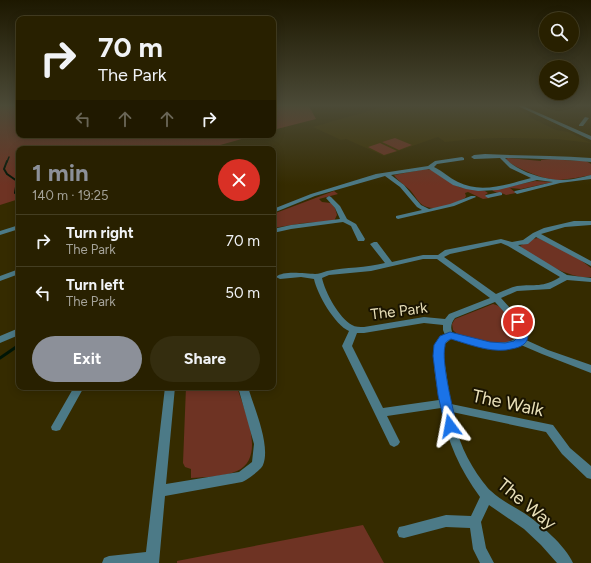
<!DOCTYPE html>
<html lang="en">
<head>
<meta charset="utf-8">
<style>
  :root { --surface:#282000; --page:#342d0f; --text:#f1f3f6; --muted:#a5a399; --line:#443e22; --accent:#8c9099 }
  body { margin:0; font-family:Figtree,sans-serif; background:var(--page); color:var(--text); height:100vh; display:flex; flex-direction:column; font-size:15px; white-space:nowrap }
  * { box-sizing:border-box; margin:0 }
  p { font-size:13px; color:var(--muted) }
  .icon { flex:none; width:22px; height:22px; fill:none; stroke:currentColor; stroke-width:2; stroke-linecap:round; stroke-linejoin:round }
  .map { position:relative; flex:1; overflow:hidden }
  .details { position:absolute; left:16px; top:146px; width:260px; height:244px; display:flex; flex-direction:column; background:var(--surface); border-radius:8px; box-shadow:0 2px 10px #0003,0 0 0 1px var(--line) }
  .details>* { flex:none }
  .banner { position:absolute; left:16px; top:16px; width:260px; height:122px; border-radius:8px; box-shadow:0 2px 10px #0003,0 0 0 1px var(--line); background:#282000; color:var(--text); overflow:hidden }
  .tools { position:absolute; left:539px; top:12px; display:grid; gap:8px }
  .tools a { display:grid; place-items:center; width:40px; height:40px; border-radius:50%; background:var(--surface); box-shadow:0 2px 10px #0003,0 0 0 1px var(--line); font-size:20px }
  .pin { position:absolute; display:grid; place-items:center; width:34px; height:34px; color:#fff; margin:-17px; border:2px solid #fff; border-radius:50%; box-shadow:0 1px 4px #0007 }
  .me { position:absolute; width:44px; margin:-22px; rotate:347deg; stroke-linejoin:round; filter:drop-shadow(0 0 3px #0008) }
  .turn { display:flex; align-items:center; gap:14px; height:84px; padding:0 16px; font-size:18px }
  .turn .icon { width:52px; height:52px; stroke-width:2.5 }
  .turn b { display:block; font-size:28px; line-height:34px }
  .lanes { display:flex; align-items:center; height:38px; padding:0 16px; background:#0003; justify-content:center; gap:20px; direction:ltr }
  .lanes .off { opacity:.35 }
  .round { display:grid; place-items:center; flex:none; width:42px; height:42px; border-radius:21px; background:var(--page) }
  .headline { display:flex; align-items:center; justify-content:space-between; height:68px; padding:0 16px }
  h1 { font-size:24px; font-weight:700; line-height:30px; color:var(--accent) }
  .cta { display:flex; gap:8px; margin-top:auto; padding:8px 16px }
  .cta a { flex:1; height:46px; border-radius:24px; background:var(--accent); color:#fff; font-size:16px; font-weight:700; line-height:46px; text-align:center }
  .cta a+a { background:var(--page); color:var(--text) }
  ul { padding:0; list-style:none }
  li { display:flex; align-items:center; gap:12px; height:52px; padding:0 16px; border-top:1px solid var(--line) }
  li div { flex:1 }
  li b { display:block; font-size:15px }
  li em { font-style:normal }
  .map>svg:first-child { display:block }
  .built { fill:#3d3200 }
  .green { fill:#6e3323 }
  .lines { fill:none; stroke-linecap:round; stroke-linejoin:round }
  .stream-far2 { stroke:#001607; stroke-width:1.5 }
  .stream-far1 { stroke:#001607; stroke-width:2 }
  .stream { stroke:#001607; stroke-width:3 }
  .street { fill:#4c7a87; fill-rule:evenodd }
  .route { fill:#1a73e8; stroke:#114b97 }
  .labels { text-anchor:middle; stroke-width:4; stroke-linejoin:round; paint-order:stroke }
  .street-label { font-size:15px; fill:#e9e0b9; stroke:#1a1400 }
  .near-street-label { font-size:18px; fill:#e9e0b9; stroke:#1a1400 }
</style>
</head>
<body>
<div class="map">
<svg width="591" height="563" viewBox="0 0 591 563">
  <rect width="100%" height="100%" fill="#352b00"/>
  <path class="built" d="M386 106H511L531 115 528 116 556 130 569 132 591 143 556 139 502 138 474 139 445 142 438 137 384 156 346 139 341 140 313 127Z"/>
  <path class="green" d="M0 106H19V135H256L206 149H19V199L0 205Z
    M273 106H309L316 119 273 130Z
    M395 138 412 145 399 150 382 142Z
    M380 143 397 151 384 155 368 147Z
    M508 158 541 161V160L561 158 563 160 586 161 591 164V175C581 177 570 179 560 180 544 180 519 169 507 161L506 159Z
    M426 169 432 170 459 187 485 191 488 193 485 195 490 198 483 199 468 192 465 193 466 196 465 198C454 204 431 214 420 203 416 199 414 194 410 190 405 185 398 181 394 175Z
    M535 181 553 182 521 189 510 188 516 193 506 195C501 192 496 194 492 190Z
    M334 191 338 194 319 199 322 202 331 203 335 208 337 215 334 221 304 223 273 228V214Z
    M538 238 578 258 591 268V277C571 280 535 259 520 246L532 239Z
    M493 304C501 306 507 312 512 319 538 355 463 343 453 330L452 324 455 319Z
    M186 387H237C244 410 267 457 237 471 224 477 205 477 191 478V469L185 467 183 463Z
    M363 525 384 563H177V561Z"/>
  <g class="lines">
    <path class="stream-far2" d="M7 162 9 157"/>
    <path class="stream-far1" d="M7 161 4 169 7 174 17 181 15 193 19 194"/>
    <path class="stream" d="M0 358 19 345"/>
    <path class="street" d="M518 106H523L591 136V140Z
      M585 117 589 118 583 126H579V125Z
      M485 154C520 156 556 155 591 158V162C562 159 534 159 505 158 518 172 545 180 563 180 572 180 582 177 591 175V179L560 183 517 194 514 192 515 191 553 182 537 180 498 190 478 191 466 189 453 185 429 169 391 175 404 185 421 205 429 209 450 204 471 196H475L476 197 454 206 398 219 396 218V216L422 210 417 207 400 187 385 176 315 196 273 213V209L311 194 376 174 428 166 435 161 462 157 464 158V160L437 164 434 167C443 171 449 178 458 182 481 194 508 184 531 178L510 168 500 158 474 159 471 157 474 155Z
      M500 192 502 193V195L488 198 485 196 486 195Z
      M329 196 331 197 340 206 347 219 356 224 365 239 364 241H358L351 226 343 222 291 229 273 233V229L291 225 340 219 335 208 326 198Z
      M574 221H591V225L565 227 541 234 591 261V266L536 237 528 244 518 245 567 275 591 278V282L567 280 550 289 517 291 501 298 521 320 528 337 526 340 548 350 591 365V373L542 354 521 345C498 353 474 346 451 339L445 344 443 352 451 404 553 425 570 448 591 466V479L587 478 562 454 546 432 452 412C457 438 467 461 483 482 486 485 488 489 491 491 500 500 513 506 524 513 539 523 566 546 573 563H557L541 545 524 529 489 505 481 522 486 548 494 563H480L473 549 470 528 446 527 404 538 399 537 397 532 399 527 404 526 446 515 471 516 480 497C460 470 447 441 441 408L387 416 400 442 398 445 394 447 390 445 342 346 349 331C335 325 317 294 314 279L301 277 280 279 276 277C284 270 305 274 315 274 319 274 323 272 327 271 346 267 366 268 385 263L370 244 374 242H377L392 262 423 255H438L445 250 501 239 512 242 523 240 533 233 544 228ZM501 243 508 246 560 277C543 288 535 284 517 286 509 288 503 291 496 294L444 257 450 254ZM423 259H437L490 298 449 314 445 319 424 317 364 327C360 327 355 327 352 325 339 318 325 292 322 278L329 275 371 271ZM495 302 514 323 518 336C505 350 470 338 453 334 450 328 451 323 455 318ZM424 323 443 325V330L445 335C426 345 437 382 439 400L383 408 352 346 357 333H364Z
      M19 225V229L0 235V231Z
      M19 269V274L0 281V276Z
      M19 328V335L0 343V336Z
      M74 387H84L60 430 56 431 52 430 51 427Z
      M165 387H175L166 484 239 472 252 462 254 444 238 387H248C254 408 271 445 263 465 261 470 247 480 242 482L165 496 159 563H102L104 558 109 556 146 552Z"/>
  </g>
  <linearGradient id="sky" x2="0" y2="1"><stop stop-color="#1d1800"/><stop offset="0.57" stop-color="#4b4a37"/><stop offset="1" stop-color="#4b4a37" stop-opacity="0"/></linearGradient>
  <rect width="591" height="185" fill="url(#sky)"/>
  <path class="route" d="M518 318C527 321 532 338 524 344 520 348 511 349 506 350 488 352 468 344 451 339 447 341 445 342 445 346 441 362 453 409 457 426L455 430 450 431 446 430 438 395 433 356 434 345 440 336 450 332 490 342 505 343 514 341 518 337 517 330 513 322Z"/>
  <g class="labels">
    <g class="street-label">
      <text transform="translate(399 311) rotate(-7)" y="5">The Park</text>
    </g>
    <g class="near-street-label">
      <text transform="translate(508 403) rotate(12)" y="6">The Walk</text>
      <text transform="translate(527 504) rotate(39)" y="6">The Way</text>
    </g>
  </g>
</svg>
<div class="tools">
<a><svg class="icon" aria-label="search" viewBox="0 0 24 24"><circle cx="10" cy="10" r="6"/><path d="M15 15l6 6"/></svg></a>
<a><svg class="icon" aria-label="layers" viewBox="0 0 24 24"><path d="M12 4l9 5-9 5-9-5zM3 14l9 5 9-5"/></svg></a>
</div>
<div class="pin" style="left:518px;top:322px;background:#d93025"><svg class="icon" aria-label="arrive" viewBox="0 0 24 24"><path d="M6 21V4h12l-3 4 3 4H6"/></svg></div>
<svg class="me" style="left:450px;top:426px" viewBox="-20 -20 40 40"><path d="M0-17L14 15 0 8-14 15z" fill="#1a73e8" stroke="#fff" stroke-width="4"/></svg>
<div class="banner">
<div class="turn"><svg class="icon" aria-label="right" viewBox="0 0 24 24"><path d="M7 20v-9h11M14 6l5 5-5 5"/></svg><div><b>70 m</b>The Park</div></div>
<div class="lanes"><svg class="icon off" aria-label="left" viewBox="0 0 24 24"><path d="M17 20v-9H6M10 6l-5 5 5 5"/></svg><svg class="icon off" aria-label="ahead" viewBox="0 0 24 24"><path d="M12 20V5M6 11l6-6 6 6"/></svg><svg class="icon off" aria-label="ahead" viewBox="0 0 24 24"><path d="M12 20V5M6 11l6-6 6 6"/></svg><svg class="icon" aria-label="right" viewBox="0 0 24 24"><path d="M7 20v-9h11M14 6l5 5-5 5"/></svg></div>
</div>
<section class="details">
<div class="headline"><div><h1>1 min</h1><p>140 m · 19:25</p></div><a class="round" style="background:#d93025;color:#fff"><svg class="icon" aria-label="close" viewBox="0 0 24 24"><path d="M6 6l12 12M18 6L6 18"/></svg></a></div>
<ul>
<li><svg class="icon" aria-label="right" viewBox="0 0 24 24"><path d="M7 20v-9h11M14 6l5 5-5 5"/></svg><div><b>Turn right</b><p>The Park</p></div><em>70 m</em></li>
<li><svg class="icon" aria-label="left" viewBox="0 0 24 24"><path d="M17 20v-9H6M10 6l-5 5 5 5"/></svg><div><b>Turn left</b><p>The Park</p></div><em>50 m</em></li>
</ul>
<div class="cta"><a>Exit</a><a>Share</a></div>
</section>
</div>
</body>
</html>
